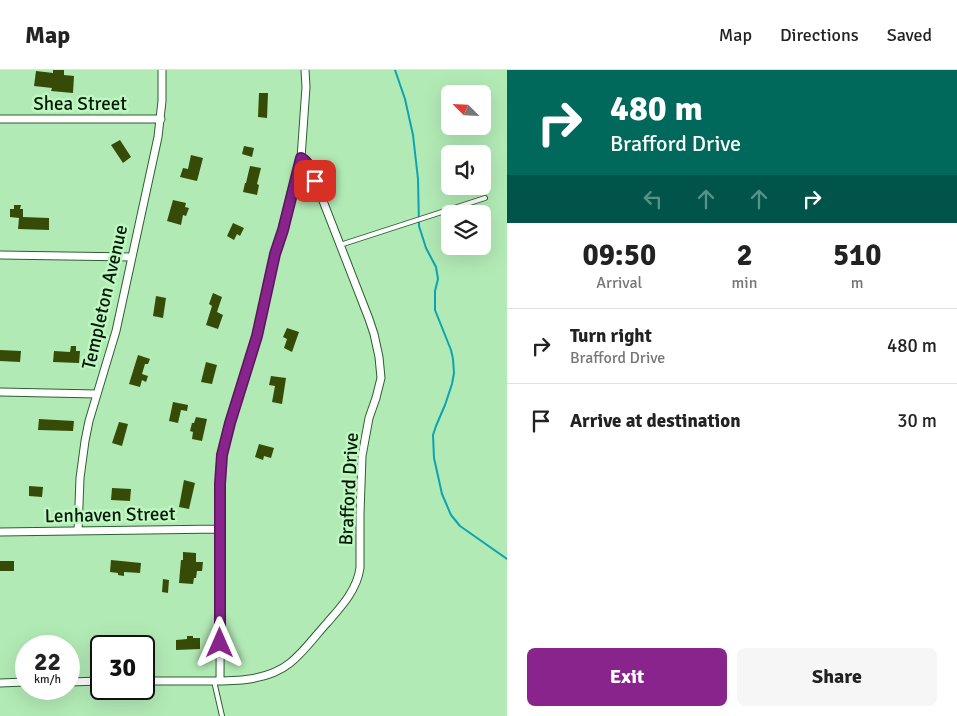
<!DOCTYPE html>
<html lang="en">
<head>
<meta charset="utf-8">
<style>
  :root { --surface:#fff; --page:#f6f6f6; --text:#222; --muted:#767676; --line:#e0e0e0; --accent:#88248c }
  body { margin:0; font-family:Signika,sans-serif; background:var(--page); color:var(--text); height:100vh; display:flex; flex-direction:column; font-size:19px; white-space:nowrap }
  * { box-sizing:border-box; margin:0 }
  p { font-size:16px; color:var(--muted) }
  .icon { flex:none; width:28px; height:28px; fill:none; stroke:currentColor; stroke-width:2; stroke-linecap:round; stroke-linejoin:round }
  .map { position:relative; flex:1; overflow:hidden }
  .panel { display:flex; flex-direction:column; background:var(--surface); width:450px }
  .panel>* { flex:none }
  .banner { background:#00695c; color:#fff; overflow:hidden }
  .needle { width:32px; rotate:294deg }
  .tools { position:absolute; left:441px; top:15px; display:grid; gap:10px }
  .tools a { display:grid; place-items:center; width:50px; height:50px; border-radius:8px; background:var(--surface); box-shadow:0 5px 20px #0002; font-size:25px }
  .speed { position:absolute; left:15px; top:565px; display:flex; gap:10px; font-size:25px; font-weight:700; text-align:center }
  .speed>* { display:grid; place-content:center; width:65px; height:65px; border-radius:50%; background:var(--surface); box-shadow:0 5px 20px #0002; line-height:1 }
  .speed small { font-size:12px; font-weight:400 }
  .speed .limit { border:2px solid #111; border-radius:8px; background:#fff; color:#111 }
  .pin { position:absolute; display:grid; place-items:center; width:42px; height:42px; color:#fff; margin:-21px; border-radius:10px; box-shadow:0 2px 8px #0006 }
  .me { position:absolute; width:55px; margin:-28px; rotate:0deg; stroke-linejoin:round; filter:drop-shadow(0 0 4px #0008) }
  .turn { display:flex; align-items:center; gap:18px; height:105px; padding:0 20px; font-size:22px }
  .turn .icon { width:65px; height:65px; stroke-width:2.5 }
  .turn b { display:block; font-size:35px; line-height:42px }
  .lanes { display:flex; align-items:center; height:48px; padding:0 20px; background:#0003; justify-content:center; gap:25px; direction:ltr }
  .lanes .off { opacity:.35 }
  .eta { display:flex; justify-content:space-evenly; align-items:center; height:85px; text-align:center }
  .eta b { font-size:30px; font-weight:800; line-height:35px }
  .primary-button { display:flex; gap:10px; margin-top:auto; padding:10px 20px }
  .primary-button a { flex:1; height:58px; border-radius:8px; background:var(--accent); color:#fff; font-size:20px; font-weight:800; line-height:58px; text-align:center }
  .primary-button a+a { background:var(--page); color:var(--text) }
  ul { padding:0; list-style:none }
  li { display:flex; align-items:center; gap:15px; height:75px; padding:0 20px; border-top:1px solid var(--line) }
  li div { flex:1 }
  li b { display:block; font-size:19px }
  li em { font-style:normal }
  header { display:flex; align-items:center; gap:30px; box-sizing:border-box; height:70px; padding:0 25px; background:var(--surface); border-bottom:1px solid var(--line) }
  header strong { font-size:24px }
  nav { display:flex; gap:28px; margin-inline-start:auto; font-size:18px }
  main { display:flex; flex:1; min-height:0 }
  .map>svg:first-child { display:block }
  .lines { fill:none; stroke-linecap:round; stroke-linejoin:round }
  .stream { stroke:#0ca4b3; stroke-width:2 }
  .building { fill:#364b07 }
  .lane-casing { stroke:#2c5f31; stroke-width:6 }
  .street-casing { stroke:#2c5f31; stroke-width:9 }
  .lane { stroke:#fff; stroke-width:4 }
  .street { stroke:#fff; stroke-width:7 }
  .route-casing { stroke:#58175b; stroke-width:12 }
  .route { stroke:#88248c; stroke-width:9 }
  .labels { text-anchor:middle; stroke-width:5; stroke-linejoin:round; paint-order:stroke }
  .street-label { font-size:19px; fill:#041806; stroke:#bff7c1 }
</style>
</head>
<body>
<header>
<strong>Map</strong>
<nav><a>Map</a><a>Directions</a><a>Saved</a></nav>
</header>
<main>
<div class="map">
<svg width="507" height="646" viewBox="0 0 507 646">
  <rect width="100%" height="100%" fill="#b2eab5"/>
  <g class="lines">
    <path class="stream" d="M395 0 405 29 413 65 418 109 419 156 426 178 436 197 438 209 435 221V240L451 280 453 289 454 303 452 314 445 335 436 356 433 365 434 388 442 424 451 445 460 456 507 489"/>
  </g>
  <path class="building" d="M53 0H64V5L74 6 73 23 51 21 52 18 34 16 36 1 53 3Z
    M259 23H268L267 48 258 47Z
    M120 70 131 87 123 93 111 75Z
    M244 76 254 78 252 87 242 84Z
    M191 85 203 88 197 111 180 107 183 98 188 99Z
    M250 96 261 98 257 114 259 115 257 125 243 122 245 113H246Z
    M173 130 186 133 185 137 189 138 186 146 183 145 181 155 167 151Z
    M14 135H21L20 139H23V147L49 148V160L18 159 19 148 10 147V139H14Z
    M233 153 244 158 240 166 237 164 234 170 227 166Z
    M213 223 222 227 217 242 223 245 218 259 206 255 212 236 209 234Z
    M156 226 166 228 163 248 153 246Z
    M287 258 299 262 292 282 284 278 287 269 283 267Z
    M71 276H76V281H80L79 293 53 292 54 281 70 282Z
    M0 280 21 281 20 292 0 291Z
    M138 285 150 289 148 294H145L142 304 148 306 146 312 142 310 140 317 129 314Z
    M206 292 217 295 212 314 201 312Z
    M271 306 286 308 282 334 272 332 275 316 269 315Z
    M173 332 188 335 187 341 181 340 178 353 169 351Z
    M196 347 207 349 202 371 192 369 193 362 190 361 192 353H194Z
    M39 349 74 351 73 361 38 360Z
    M119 352 128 354 122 376 112 373Z
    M259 374 274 378 271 388 264 386 263 390 255 387Z
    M184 410 195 413 189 439 179 437Z
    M29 416 43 417 42 427 29 426Z
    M112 418 131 419 130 431 111 430Z
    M183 482 196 483V492H203L202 501H197L196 508H194L193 514 179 513 180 501 181 490H183Z
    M111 490 141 493 140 503 124 502V506L118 505V503L110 502Z
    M0 491H14V501H0Z
    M163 509 169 510 168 523 162 522Z
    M187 566H193V568H200V579L176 580V570L187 569Z"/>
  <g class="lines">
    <defs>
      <path id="lane" d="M340 175 485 128
        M214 611 222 646"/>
      <path id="street" d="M0 49H161
        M0 185 132 187
        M0 322 97 324
        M78 461 80 408 85 371 89 351 116 261 158 67 162 31V0
        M0 462 220 459
        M144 611C162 611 180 611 198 611 228 611 265 613 290 593 304 582 315 566 327 553 341 537 357 520 360 498V444L362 386 369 348 376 328 381 308 379 287 374 264 369 249 309 95 306 90 301 88
        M220 611 221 399 222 385 229 353 253 282 261 250 275 184 283 160 301 88 306 17 305 0
        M69 612 101 611
        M0 613 26 612"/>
    </defs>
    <use href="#lane" class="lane-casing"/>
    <use href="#street" class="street-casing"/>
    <use href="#lane" class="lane"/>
    <use href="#street" class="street"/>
  </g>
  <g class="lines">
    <defs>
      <path id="route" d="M220 573V414L222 385 230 353 257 266 275 184 283 160 301 88C310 93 312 102 315 111"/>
    </defs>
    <use href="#route" class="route-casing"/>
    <use href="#route" class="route"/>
  </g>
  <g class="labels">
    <g class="street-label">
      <text x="80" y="40">Shea Street</text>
      <text transform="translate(104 227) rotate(-77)" y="7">Templeton Avenue</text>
      <text transform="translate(348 419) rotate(-87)" y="7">Brafford Drive</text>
      <text transform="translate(110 444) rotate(-1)" y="7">Lenhaven Street</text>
    </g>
  </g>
</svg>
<div class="tools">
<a><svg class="needle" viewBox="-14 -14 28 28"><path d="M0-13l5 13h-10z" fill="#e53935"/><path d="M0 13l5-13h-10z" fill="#767676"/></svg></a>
<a><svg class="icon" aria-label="sound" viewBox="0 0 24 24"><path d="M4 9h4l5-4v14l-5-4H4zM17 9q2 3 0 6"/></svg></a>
<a><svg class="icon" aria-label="layers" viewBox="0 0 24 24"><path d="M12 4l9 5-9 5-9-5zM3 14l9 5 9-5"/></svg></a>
</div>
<div class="speed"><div>22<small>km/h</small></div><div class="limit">30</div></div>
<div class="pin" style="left:315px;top:111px;background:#d93025"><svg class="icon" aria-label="arrive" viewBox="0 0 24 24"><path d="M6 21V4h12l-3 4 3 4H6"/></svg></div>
<svg class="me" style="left:220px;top:573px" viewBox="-20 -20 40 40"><path d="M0-17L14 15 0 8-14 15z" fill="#88248c" stroke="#fff" stroke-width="4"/></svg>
</div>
<section class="panel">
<div class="banner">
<div class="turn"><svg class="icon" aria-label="right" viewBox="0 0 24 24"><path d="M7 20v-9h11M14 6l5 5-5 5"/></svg><div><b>480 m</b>Brafford Drive</div></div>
<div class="lanes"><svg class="icon off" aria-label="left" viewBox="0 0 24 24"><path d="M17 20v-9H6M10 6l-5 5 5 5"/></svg><svg class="icon off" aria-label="ahead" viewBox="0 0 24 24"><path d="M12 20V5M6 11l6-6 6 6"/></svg><svg class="icon off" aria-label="ahead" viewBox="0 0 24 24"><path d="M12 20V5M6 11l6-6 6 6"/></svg><svg class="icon" aria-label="right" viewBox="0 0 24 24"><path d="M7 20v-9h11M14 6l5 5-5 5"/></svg></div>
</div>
<div class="eta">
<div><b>09:50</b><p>Arrival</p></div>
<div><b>2</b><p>min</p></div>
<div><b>510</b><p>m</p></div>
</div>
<ul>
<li><svg class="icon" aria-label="right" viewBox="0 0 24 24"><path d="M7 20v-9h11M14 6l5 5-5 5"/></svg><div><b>Turn right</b><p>Brafford Drive</p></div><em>480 m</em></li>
<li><svg class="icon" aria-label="arrive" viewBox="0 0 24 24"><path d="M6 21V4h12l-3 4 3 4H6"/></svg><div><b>Arrive at destination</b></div><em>30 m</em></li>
</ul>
<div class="primary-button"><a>Exit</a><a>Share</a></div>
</section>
</main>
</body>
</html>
